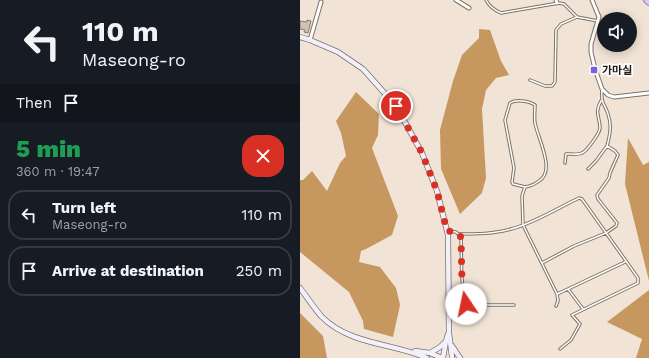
<!DOCTYPE html>
<html lang="en">
<head>
<meta charset="utf-8">
<style>
  :root { --surface:#171b24; --page:#20242c; --text:#f1f3f6; --muted:#9ea1a6; --line:#363941 }
  body { margin:0; font-family:"Work Sans","Noto Sans KR",sans-serif; background:var(--page); color:var(--text); height:100vh; display:flex; flex-direction:column; font-size:15px; white-space:nowrap }
  * { box-sizing:border-box; margin:0 }
  p { font-size:13px; color:var(--muted) }
  .icon { flex:none; width:22px; height:22px; fill:none; stroke:currentColor; stroke-width:2; stroke-linecap:round; stroke-linejoin:round }
  .map { position:relative; flex:1; overflow:hidden }
  .details { display:flex; flex-direction:column; background:var(--surface); width:300px }
  .details>* { flex:none }
  .hud { background:#171b24; color:var(--text); overflow:hidden }
  .buttons { position:absolute; left:297px; top:12px; display:grid; gap:8px }
  .buttons a { display:grid; place-items:center; width:40px; height:40px; border-radius:50%; background:var(--surface); box-shadow:0 2px 10px #0003; font-size:20px }
  .pin { position:absolute; display:grid; place-items:center; width:34px; height:34px; color:#fff; margin:-17px; border:2px solid #fff; border-radius:50%; box-shadow:0 1px 4px #0007 }
  .me { position:absolute; width:44px; margin:-22px; rotate:349deg; stroke-linejoin:round; filter:drop-shadow(0 0 3px #0008) }
  .turn { display:flex; align-items:center; gap:14px; height:84px; padding:0 16px; font-size:18px }
  .turn .icon { width:52px; height:52px; stroke-width:2.5 }
  .turn b { display:block; font-size:28px; line-height:34px }
  .then { display:flex; align-items:center; height:38px; padding:0 16px; background:#0003; gap:8px; font-size:15px }
  .round { display:grid; place-items:center; flex:none; width:42px; height:42px; border-radius:16px; background:var(--page) }
  .head { display:flex; align-items:center; justify-content:space-between; height:68px; padding:0 16px }
  h1 { font-size:24px; font-weight:800; line-height:30px; color:#1e9e55 }
  ul { padding:0; list-style:none }
  li { display:flex; align-items:center; gap:12px; height:50px; margin:0 8px 6px; padding:0 8px; border:2px solid var(--line); border-radius:16px }
  li div { flex:1 }
  li b { display:block; font-size:15px }
  li em { font-style:normal }
  main { display:flex; flex:1; min-height:0 }
  .map>svg:first-child { display:block }
  .forest { fill:#c69860 }
  .building { fill:#cfc2b5; stroke:#867b6e }
  .lines { fill:none; stroke-linecap:round; stroke-linejoin:round }
  .lane-casing { stroke:#7d7266; stroke-width:3.5 }
  .street-casing { stroke:#7d7266; stroke-width:5 }
  .secondary-casing { stroke:#7d7266; stroke-width:6 }
  .highway-casing { stroke:#9790ab; stroke-width:8 }
  .lane { stroke:#fff; stroke-width:1.5 }
  .street { stroke:#fff; stroke-width:3 }
  .secondary { stroke:#f3f0fe; stroke-width:4.5 }
  .highway { stroke:#d6cefa; stroke-width:5.5 }
  .route { stroke:#d93025; stroke-width:7; stroke-dasharray:0 12.6 }
  .poi-dot { fill:#825ed8; stroke:#fff; stroke-width:1.5 }
  .labels { text-anchor:middle; stroke-width:3.5; stroke-linejoin:round; paint-order:stroke }
  .poi-label { font-size:11px; font-weight:bold; fill:#211d18; stroke:#fff; text-anchor:start }
</style>
</head>
<body>
<main>
<section class="details">
<div class="hud">
<div class="turn"><svg class="icon" aria-label="left" viewBox="0 0 24 24"><path d="M17 20v-9H6M10 6l-5 5 5 5"/></svg><div><b>110 m</b>Maseong-ro</div></div>
<div class="then">Then<svg class="icon" aria-label="arrive" viewBox="0 0 24 24"><path d="M6 21V4h12l-3 4 3 4H6"/></svg></div>
</div>
<div class="head"><div><h1>5 min</h1><p>360 m · 19:47</p></div><a class="round" style="background:#d93025;color:#fff"><svg class="icon" aria-label="close" viewBox="0 0 24 24"><path d="M6 6l12 12M18 6L6 18"/></svg></a></div>
<ul>
<li><svg class="icon" aria-label="left" viewBox="0 0 24 24"><path d="M17 20v-9H6M10 6l-5 5 5 5"/></svg><div><b>Turn left</b><p>Maseong-ro</p></div><em>110 m</em></li>
<li><svg class="icon" aria-label="arrive" viewBox="0 0 24 24"><path d="M6 21V4h12l-3 4 3 4H6"/></svg><div><b>Arrive at destination</b></div><em>250 m</em></li>
</ul>
</section>
<div class="map">
<svg width="349" height="358" viewBox="0 0 349 358">
  <rect width="100%" height="100%" fill="#f1e4d6"/>
  <path class="forest" d="M179 29 190 30 201 61 209 75 196 78 186 90 182 109 186 178 182 193 160 214 141 169 140 130 153 81 162 55 179 38Z
    M56 92 79 114 78 135 72 148 98 216 92 235 66 249 61 251 59 262 80 267 96 288 100 305 93 337 64 329 63 321 49 292 0 252V180H3L12 171 27 191 40 163 46 156 41 133 36 121Z
    M328 138 343 165 349 162V281L325 184Z
    M349 290V358H336L342 339 307 322Z
    M0 313 23 336 27 358H0Z"/>
  <path class="building" d="M7 20 11 21 8 33 4 32 5 30 0 29V21L7 22Z"/>
  <g class="lines">
    <defs>
      <path id="lane" d="M186 0C189 6 194 10 201 13L259 3 264 4 277 17 298 21
        M230 80 245 86H252L255 82 256 30 261 24 277 17
        M265 163 266 154C271 154 278 155 282 153 286 152 300 133 300 128 300 117 294 113 301 101
        M288 169 296 161 307 146
        M225 187 213 184 212 182 214 168 205 120 210 103C216 99 229 101 235 105 235 111 234 118 235 123 238 139 256 171 239 181 234 185 231 186 225 187L222 196 223 225 257 294 268 289 283 309
        M148 231 156 232 161 237C162 259 160 282 166 303L172 305
        M158 234C176 234 194 234 211 229 232 224 258 208 279 198L282 199 338 278V283L272 315 280 324 271 340 260 349
        M242 263 274 246 306 233 316 226 317 223 298 199 297 195 309 178 310 173 318 155 315 151 307 146C310 135 312 125 308 114 304 102 301 105 302 90
        M268 289 325 262
        M256 306 258 301 257 294
        M150 316 168 311 172 305H214"/>
      <path id="street" d="M156 0 169 8
        M256 0 257 3
        M292 0 299 17 291 44V52L295 69 302 89 308 95 314 97 349 93
        M10 40 21 2"/>
      <path id="secondary" d="M0 37 10 40 38 52 63 69 96 106 122 153 137 191 148 235 149 333 152 357
        M0 288C7 297 14 308 22 317 50 345 93 343 127 358
        M152 346 160 358
        M115 351 130 353 142 358
        M130 353 140 347 146 341
        M143 358 146 341 148 334"/>
      <path id="highway" d="M347 0 349 2"/>
    </defs>
    <use href="#lane" class="lane-casing"/>
    <use href="#street" class="street-casing"/>
    <use href="#secondary" class="secondary-casing"/>
    <use href="#highway" class="highway-casing"/>
    <use href="#lane" class="lane"/>
    <use href="#street" class="street"/>
    <use href="#secondary" class="secondary"/>
    <use href="#highway" class="highway"/>
  </g>
  <g class="lines">
    <path class="route" d="M96 106 122 153 137 191 147 231 156 232 161 237 162 283 166 304"/>
  </g>
  <rect class="poi-dot" x="290" y="66" width="8" height="8" rx="2"/>
  <g class="labels">
    <g class="poi-label">
      <text x="302" y="74">가마실</text>
    </g>
  </g>
</svg>
<div class="buttons">
<a><svg class="icon" aria-label="sound" viewBox="0 0 24 24"><path d="M4 9h4l5-4v14l-5-4H4zM17 9q2 3 0 6"/></svg></a>
</div>
<div class="pin" style="left:96px;top:106px;background:#d93025"><svg class="icon" aria-label="arrive" viewBox="0 0 24 24"><path d="M6 21V4h12l-3 4 3 4H6"/></svg></div>
<svg class="me" style="left:166px;top:304px" viewBox="-20 -20 40 40"><circle r="19" fill="#fff"/><path d="M0-13L10 11 0 6-10 11z" fill="#d93025"/></svg>
</div>
</main>
</body>
</html>
